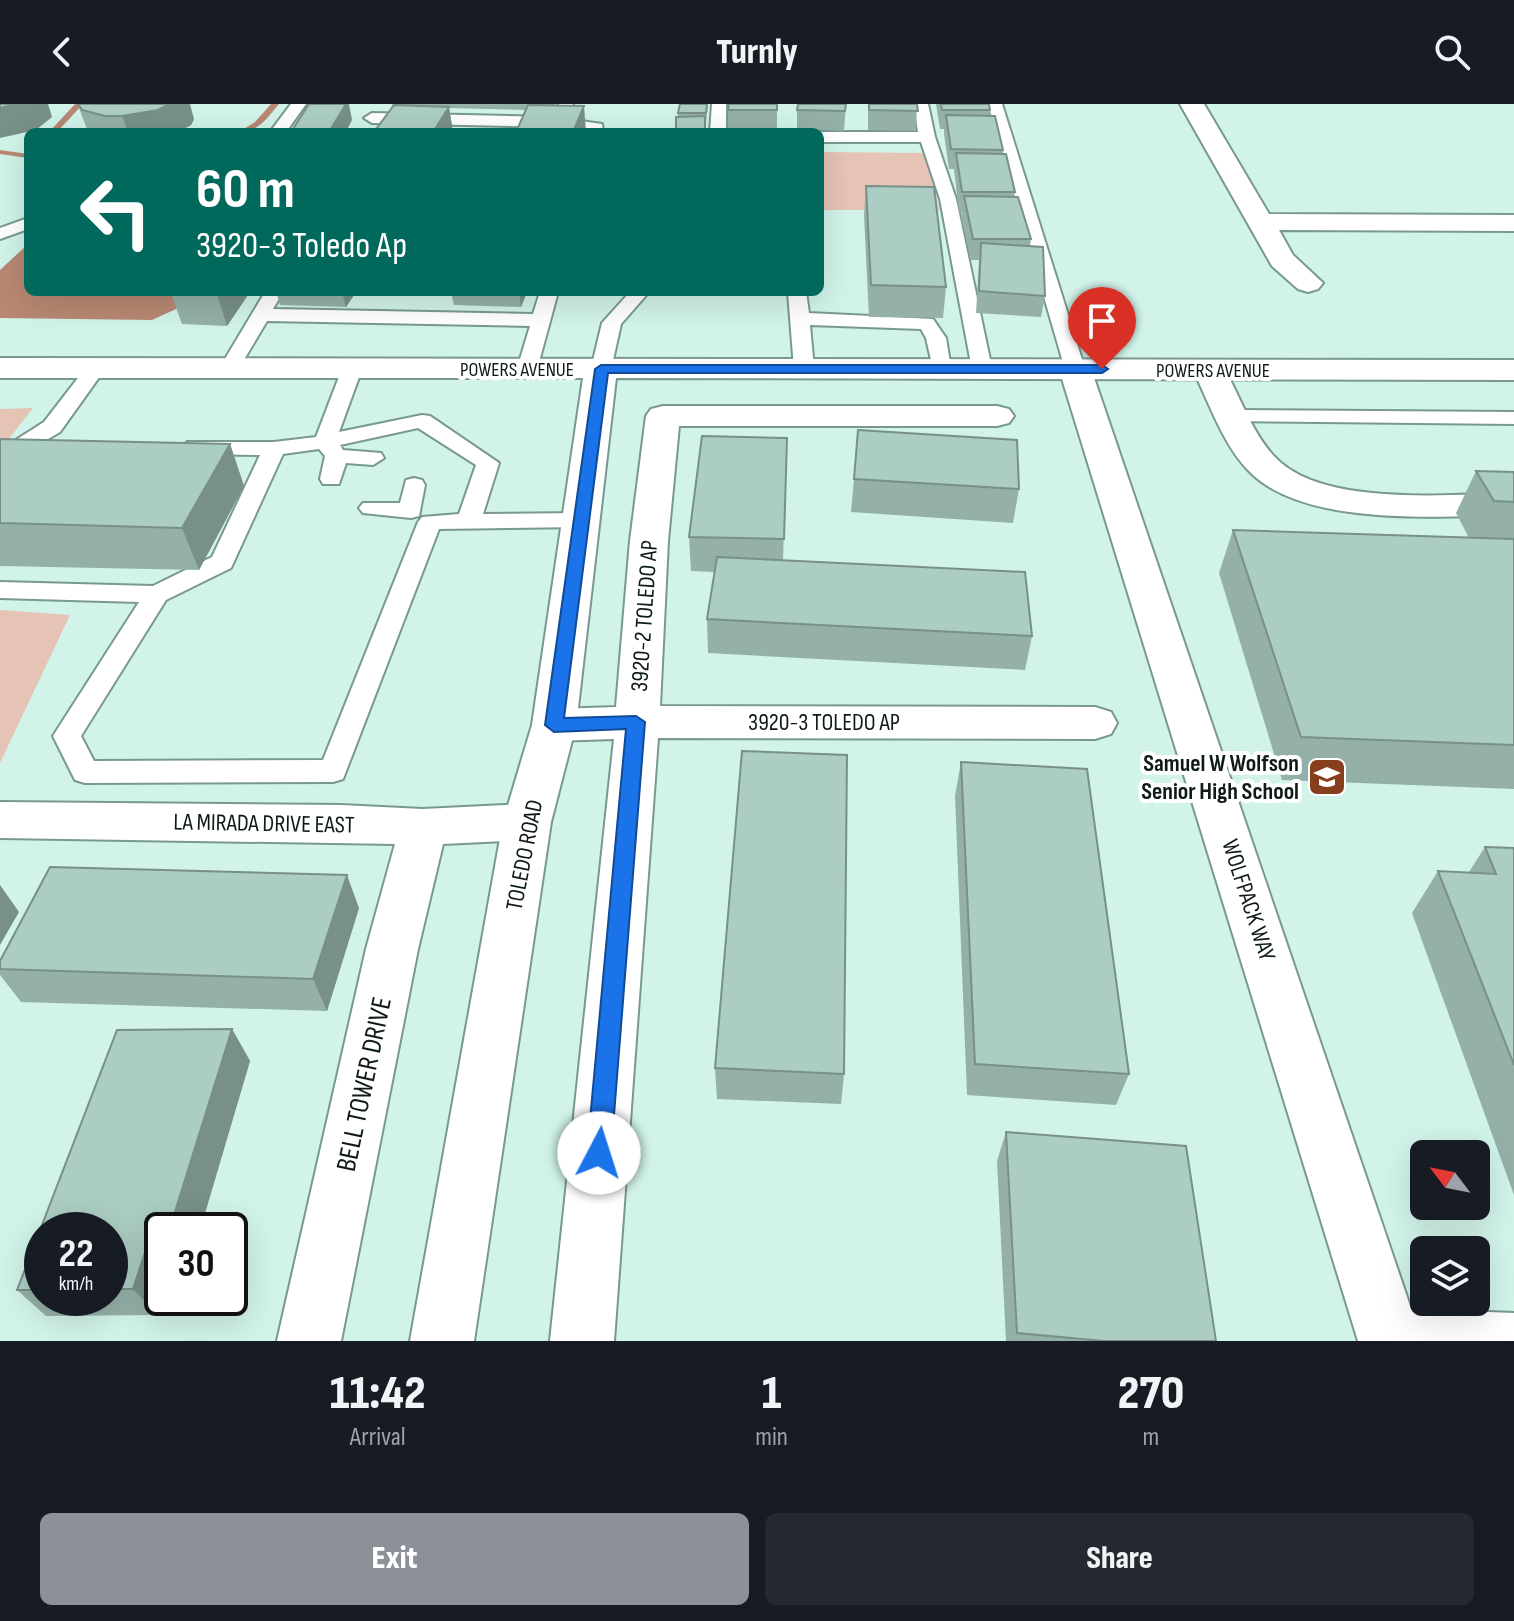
<!DOCTYPE html>
<html lang="en">
<head>
<meta charset="utf-8">
<style>
  :root { --surface:#171b24; --page:#242831; --text:#f1f3f6; --muted:#9ea1a6; --accent:#8c9099 }
  body { margin:0; font-family:"Sofia Sans Condensed",sans-serif; background:var(--page); color:var(--text); height:100vh; display:flex; flex-direction:column; font-size:30px; white-space:nowrap }
  * { box-sizing:border-box; margin:0 }
  p { font-size:26px; color:var(--muted) }
  .icon { flex:none; width:44px; height:44px; fill:none; stroke:currentColor; stroke-width:2; stroke-linecap:round; stroke-linejoin:round }
  .map { position:relative; height:1237px; overflow:hidden }
  .panel { display:flex; flex-direction:column; background:var(--surface); flex:1 }
  .panel>* { flex:none }
  .hud { position:absolute; left:24px; top:24px; width:800px; height:168px; border-radius:12px; box-shadow:0 8px 32px #0002; background:#00695c; color:#fff; overflow:hidden }
  .needle { width:52px; rotate:302deg }
  .buttons { position:absolute; left:1410px; top:1036px; display:grid; gap:16px }
  .buttons a { display:grid; place-items:center; width:80px; height:80px; border-radius:12px; background:var(--surface); box-shadow:0 8px 32px #0002; font-size:40px }
  .speed { position:absolute; left:24px; top:1108px; display:flex; gap:16px; font-size:40px; font-weight:700; text-align:center }
  .speed>* { display:grid; place-content:center; width:104px; height:104px; border-radius:50%; background:var(--surface); box-shadow:0 8px 32px #0002; line-height:1 }
  .speed small { font-size:20px; font-weight:400 }
  .speed .limit { border:4px solid #111; border-radius:12px; background:#fff; color:#111 }
  .pin { position:absolute; display:grid; place-items:center; width:68px; height:68px; color:#fff; margin:-82px -34px; border-radius:50% 50% 50% 0; rotate:-45deg; box-shadow:0 0 8px #0007 }
  .pin .icon { rotate:45deg }
  .me { position:absolute; width:88px; margin:-44px; rotate:5deg; stroke-linejoin:round; filter:drop-shadow(0 0 6px #0008) }
  .turn { display:flex; align-items:center; gap:28px; height:168px; padding:0 40px; font-size:36px }
  .turn .icon { width:104px; height:104px; stroke-width:2.5 }
  .turn b { display:block; font-size:56px; line-height:68px }
  .eta { display:flex; justify-content:space-evenly; align-items:center; height:136px; text-align:center }
  .eta b { font-size:48px; font-weight:800; line-height:56px }
  .cta { display:flex; gap:16px; margin-top:auto; padding:16px 40px }
  .cta a { flex:1; height:92px; border-radius:12px; background:var(--accent); color:#fff; font-size:32px; font-weight:800; line-height:92px; text-align:center }
  .cta a+a { background:var(--page); color:var(--text) }
  header { display:flex; justify-content:space-between; align-items:center; height:104px; padding:0 40px; background:var(--surface); font-size:36px; font-weight:800 }
  .map>svg:first-child { display:block }
  .green { fill:#e5c3b5 }
  .water { fill:#b88873 }
  .lines { fill:none; stroke-linecap:round; stroke-linejoin:round }
  .stream { fill:#b88873; fill-rule:evenodd }
  .lane-casing { stroke:#799990; stroke-width:4 }
  .street-casing { stroke:#799990; stroke-width:4 }
  .secondary-casing { stroke:#799990; stroke-width:4 }
  .lane { fill:#fff; fill-rule:evenodd }
  .street { fill:#fff; fill-rule:evenodd }
  .secondary { fill:#fff; fill-rule:evenodd }
  .wall { fill:#94b0a8; fill-rule:evenodd }
  .shaded-wall { fill:#789088 }
  .building { fill:#accdc3; stroke:#789088; stroke-width:2 }
  .route { fill:#1a73e8; stroke:#114b97; stroke-width:2 }
  .labels { text-anchor:middle; stroke-width:8; stroke-linejoin:round; paint-order:stroke }
  .far-street-label { font-size:20px; fill:#0e1b17; stroke:#fff }
  .street-label { font-size:24px; fill:#0e1b17; stroke:#fff }
  .poi-label { font-size:24px; font-weight:bold; fill:#0e1b17; stroke:#fff; text-anchor:end }
  .near-street-label { font-size:28px; fill:#0e1b17; stroke:#fff }
</style>
</head>
<body>
<header><svg class="icon" aria-label="back" viewBox="0 0 24 24"><path d="M15 5l-7 7 7 7"/></svg>Turnly<svg class="icon" aria-label="search" viewBox="0 0 24 24"><circle cx="10" cy="10" r="6"/><path d="M15 15l6 6"/></svg></header>
<div class="map">
<svg width="1514" height="1237" viewBox="0 0 1514 1237">
  <rect width="100%" height="100%" fill="#d1f3e9"/>
  <path class="green" d="M820 48 928 49 939 106H820Z
    M33 304 0 346V305Z
    M0 506 70 511 0 659Z"/>
  <path class="water" d="M28 140V188H188L176 205 152 216 0 214V166Z"/>
  <g class="lines">
    <path class="stream" d="M75 0H83L57 28H49Z
      M271 0H279C267 14 259 28 239 28L255 18Z
      M0 46 28 50V54L0 50Z"/>
    <defs>
      <path id="lane" d="M291 0H306L286 28H270Z
        M559 0H573L567 15 602 20 603 28 558 23 372 19 364 14 372 9 552 13Z
        M712 0H726V28H710Z
        M914 0H928L935 33 956 95 992 265 989 269H975L972 265 940 95 921 38H820V28H918Z
        M988 0H1002L1085 265 1082 269H1068L1065 265Z
        M28 114V125L0 135V124Z
        M265 188H283L273 205 533 210 540 188H558L537 265 527 271 517 265 530 222 267 217 236 269H222L219 265Z
        M630 188H649L621 220 611 265 608 269H594L591 265 602 219Z
        M788 188H806L809 209 933 215 946 234 951 265 948 269H934L926 234 921 225 810 221 814 265 811 269H797L794 265Z
        M95 259 105 265 60 328 0 363V346L44 318 88 261Z
        M352 259 362 265 339 328 422 311 430 312 499 359 483 410 582 409 590 411 594 416 590 421 582 423 439 425 343 675 333 678 85 679 75 676 53 632 139 498 0 494V478L153 482 212 453 260 351 195 350 187 348 184 343 187 338H274L316 333 342 265ZM418 324 476 361 459 410 422 413 418 418 323 656 94 657 81 632 166 496 231 464 283 350 319 345 325 352 320 375 323 380H339L346 359 373 361 384 354 381 349 343 346 340 341Z
        M1234 306 1514 308V320L1226 317 1223 312Z
        M414 374 422 376 425 381 419 412 411 414 363 409 359 404 363 399H400L406 376Z
        M1386 1204 1514 1209V1237H1371L1366 1224 1372 1210Z"/>
      <path id="street" d="M1180 0H1204L1269 110 1514 111V127L1279 126 1293 151 1323 179 1318 185 1308 188 1298 185 1272 162Z
        M1075 255 1086 258 1091 265 1422 1237H1358L1059 265 1064 258Z
        M1209 256 1220 259 1225 266C1240 293 1252 328 1273 351 1319 404 1450 390 1514 389V411C1441 412 1304 424 1249 367 1223 341 1209 298 1193 266L1198 259Z
        M663 302H997L1009 305 1014 312 1009 319 997 322H679L668 437 660 602 1095 603 1111 608 1117 619 1111 630 1095 635 658 634 614 1237H550L614 635 554 637 538 632 532 621 538 610 554 605 616 603 630 437 646 312 651 305Z
        M0 698 341 701 423 705 527 700 544 705 551 718 544 731 527 736 443 740 418 845 341 1237H277L366 845 395 740 0 734Z"/>
      <path id="secondary" d="M0 254 1514 256V276L616 274 576 621 551 718 474 1237H410L503 718 532 621 583 274H0Z"/>
    </defs>
    <use href="#lane" class="lane-casing"/>
    <use href="#street" class="street-casing"/>
    <use href="#secondary" class="secondary-casing"/>
    <use href="#lane" class="lane"/>
    <use href="#street" class="street"/>
    <use href="#secondary" class="secondary"/>
  </g>
  <path class="wall" d="M392 0H555L554 2 526 6 449 4 453 28 393 2Z
    M708 0 706 19 678 13V9Z
    M777 0V25H728V6Z
    M846 0 844 27 797 25V6Z
    M868 0H917L916 27 868 26Z
    M936 0H989L990 6 989 12 1003 46V50L1015 88 1014 92 1031 135 1030 142 1045 192 1041 213 976 209 979 156H971L961 113 962 108H959L954 65H949L944 30V25H940Z
    M78 1 194 15 191 21 178 28H88Z
    M866 82 946 183 943 214 869 213 864 112Z
    M250 188 227 222 182 220 171 189Z
    M276 188H356L346 203 280 201Z
    M451 188H527L521 203 454 201Z
    M787 334 783 456 1032 532 1025 566 708 549 707 515 714 468 691 467 689 433Z
    M0 335 230 340 244 382 199 466 0 462Z
    M1476 367 1514 368V685L1282 676 1219 469 1233 426 1469 434 1456 409Z
    M854 375 1019 385 1013 419 851 408Z
    M961 658 1129 970 1116 1001 967 991 955 692Z
    M1485 743 1514 744V1091L1412 809 1438 767 1469 768Z
    M359 804 327 907 21 898 0 871V857Z
    M232 925 250 957 200 1126H162L163 1194 158 1211 46 1212 17 1186 117 926ZM42 1126H110V1194H42Z
    M715 964 844 970 841 1000 717 995Z
    M1006 1028 1216 1237H1006L997 1057Z"/>
  <path class="shaded-wall" d="M17 0H48L52 13 36 26 0 34V4Z
    M170 0H190L194 15 191 21 178 28H128L122 12Z
    M346 0H349L352 16 346 28H329Z
    M584 2 586 28H573Z
    M449 3 453 28H433Z
    M218 188H250L227 222 217 190Z
    M342 188H356L346 203Z
    M519 188H527L521 203Z
    M230 340 244 382 199 466 182 424Z
    M347 771 359 804 327 907 313 875Z
    M0 781 19 808 0 841Z
    M232 925 250 957 200 1126H182L173 1114Z
    M156 1115 164 1126H162L163 1194 158 1211 133 1185Z"/>
  <path class="building" d="M0 0H17L0 4Z
    M78 0H170L158 6 122 12H105L82 6Z
    M309 0H346L329 28H291Z
    M680 0H707L706 9H678Z
    M729 0H777V6H728Z
    M798 0H846L845 7 797 6Z
    M869 0H917L918 7 869 6Z
    M941 0H989L990 6H942Z
    M394 1 449 3 433 28H374Z
    M528 1 584 2 573 28H516Z
    M946 11 995 12 1003 46 951 45Z
    M705 12V28H676V13Z
    M956 49 1006 50 1015 88H962Z
    M866 82 934 83 946 183 871 181Z
    M964 92 1018 93 1031 135H973Z
    M981 139 1043 143 1045 192 979 187Z
    M172 188H218L217 190 171 189Z
    M858 326 1017 336 1019 385 854 375Z
    M702 332 787 334 784 435 689 433Z
    M0 335 230 340 182 424 0 419Z
    M1476 367 1514 368V398L1494 397Z
    M1233 426 1514 435V641L1301 633Z
    M717 453 1025 468 1032 532 707 515Z
    M742 647 847 651 844 970 715 964Z
    M961 658 1087 665 1129 970 975 960Z
    M1485 743 1514 744V961L1438 767 1496 770Z
    M50 763 347 771 313 875 0 865V857Z
    M232 925 173 1114 156 1115 133 1185H110V1126H42V1186H17L117 926Z
    M1006 1028 1186 1042 1216 1237H1104L1017 1229Z"/>
  <path class="route" d="M601 261H1102L1108 265 1102 269H608L564 614 636 612 645 618 611 1049 608 1058 599 1061 591 1058 587 1049 626 625 554 628 545 621 595 265Z"/>
  <defs>
    <symbol id="school-square" viewBox="-11 -11 22 22"><rect x="-9" y="-9" width="18" height="18" rx="4" fill="#863e1d" stroke="#fff"/><path d="M0-5L7-2L0 1L-7-2ZM-4 1L0 2.5L4 1V4Q0 6-4 4Z" fill="#fff"/></symbol>
  </defs>
  <g fill-rule="evenodd">
    <use href="#school-square" x="1305" y="651" width="44" height="44"/>
  </g>
  <g class="labels">
    <g class="far-street-label">
      <text x="517" y="272">POWERS AVENUE</text>
      <text x="1213" y="273">POWERS AVENUE</text>
    </g>
    <g class="street-label">
      <text transform="translate(644 512) rotate(-86)" y="8">3920-2 TOLEDO AP</text>
      <text x="824" y="626">3920-3 TOLEDO AP</text>
      <text transform="translate(264 719) rotate(1)" y="8">LA MIRADA DRIVE EAST</text>
      <text transform="translate(524 751) rotate(-79)" y="8">TOLEDO ROAD</text>
      <text transform="translate(1249 796) rotate(72)" y="8">WOLFPACK WAY</text>
    </g>
    <g class="poi-label">
      <text x="1299" y="667">Samuel W Wolfson<tspan x="1299" dy="28">Senior High School</tspan></text>
    </g>
    <g class="near-street-label">
      <text transform="translate(363 980) rotate(-78)" y="10">BELL TOWER DRIVE</text>
    </g>
  </g>
</svg>
<div class="buttons">
<a><svg class="needle" viewBox="-14 -14 28 28"><path d="M0-13l5 13h-10z" fill="#e53935"/><path d="M0 13l5-13h-10z" fill="#9ea1a6"/></svg></a>
<a><svg class="icon" aria-label="layers" viewBox="0 0 24 24"><path d="M12 4l9 5-9 5-9-5zM3 14l9 5 9-5"/></svg></a>
</div>
<div class="speed"><div>22<small>km/h</small></div><div class="limit">30</div></div>
<div class="pin" style="left:1102px;top:265px;background:#d93025"><svg class="icon" aria-label="arrive" viewBox="0 0 24 24"><path d="M6 21V4h12l-3 4 3 4H6"/></svg></div>
<svg class="me" style="left:599px;top:1049px" viewBox="-20 -20 40 40"><circle r="19" fill="#fff"/><path d="M0-13L10 11 0 6-10 11z" fill="#1a73e8"/></svg>
<div class="hud">
<div class="turn"><svg class="icon" aria-label="left" viewBox="0 0 24 24"><path d="M17 20v-9H6M10 6l-5 5 5 5"/></svg><div><b>60 m</b>3920-3 Toledo Ap</div></div>
</div>
</div>
<section class="panel">
<div class="eta">
<div><b>11:42</b><p>Arrival</p></div>
<div><b>1</b><p>min</p></div>
<div><b>270</b><p>m</p></div>
</div>
<div class="cta"><a>Exit</a><a>Share</a></div>
</section>
</body>
</html>
